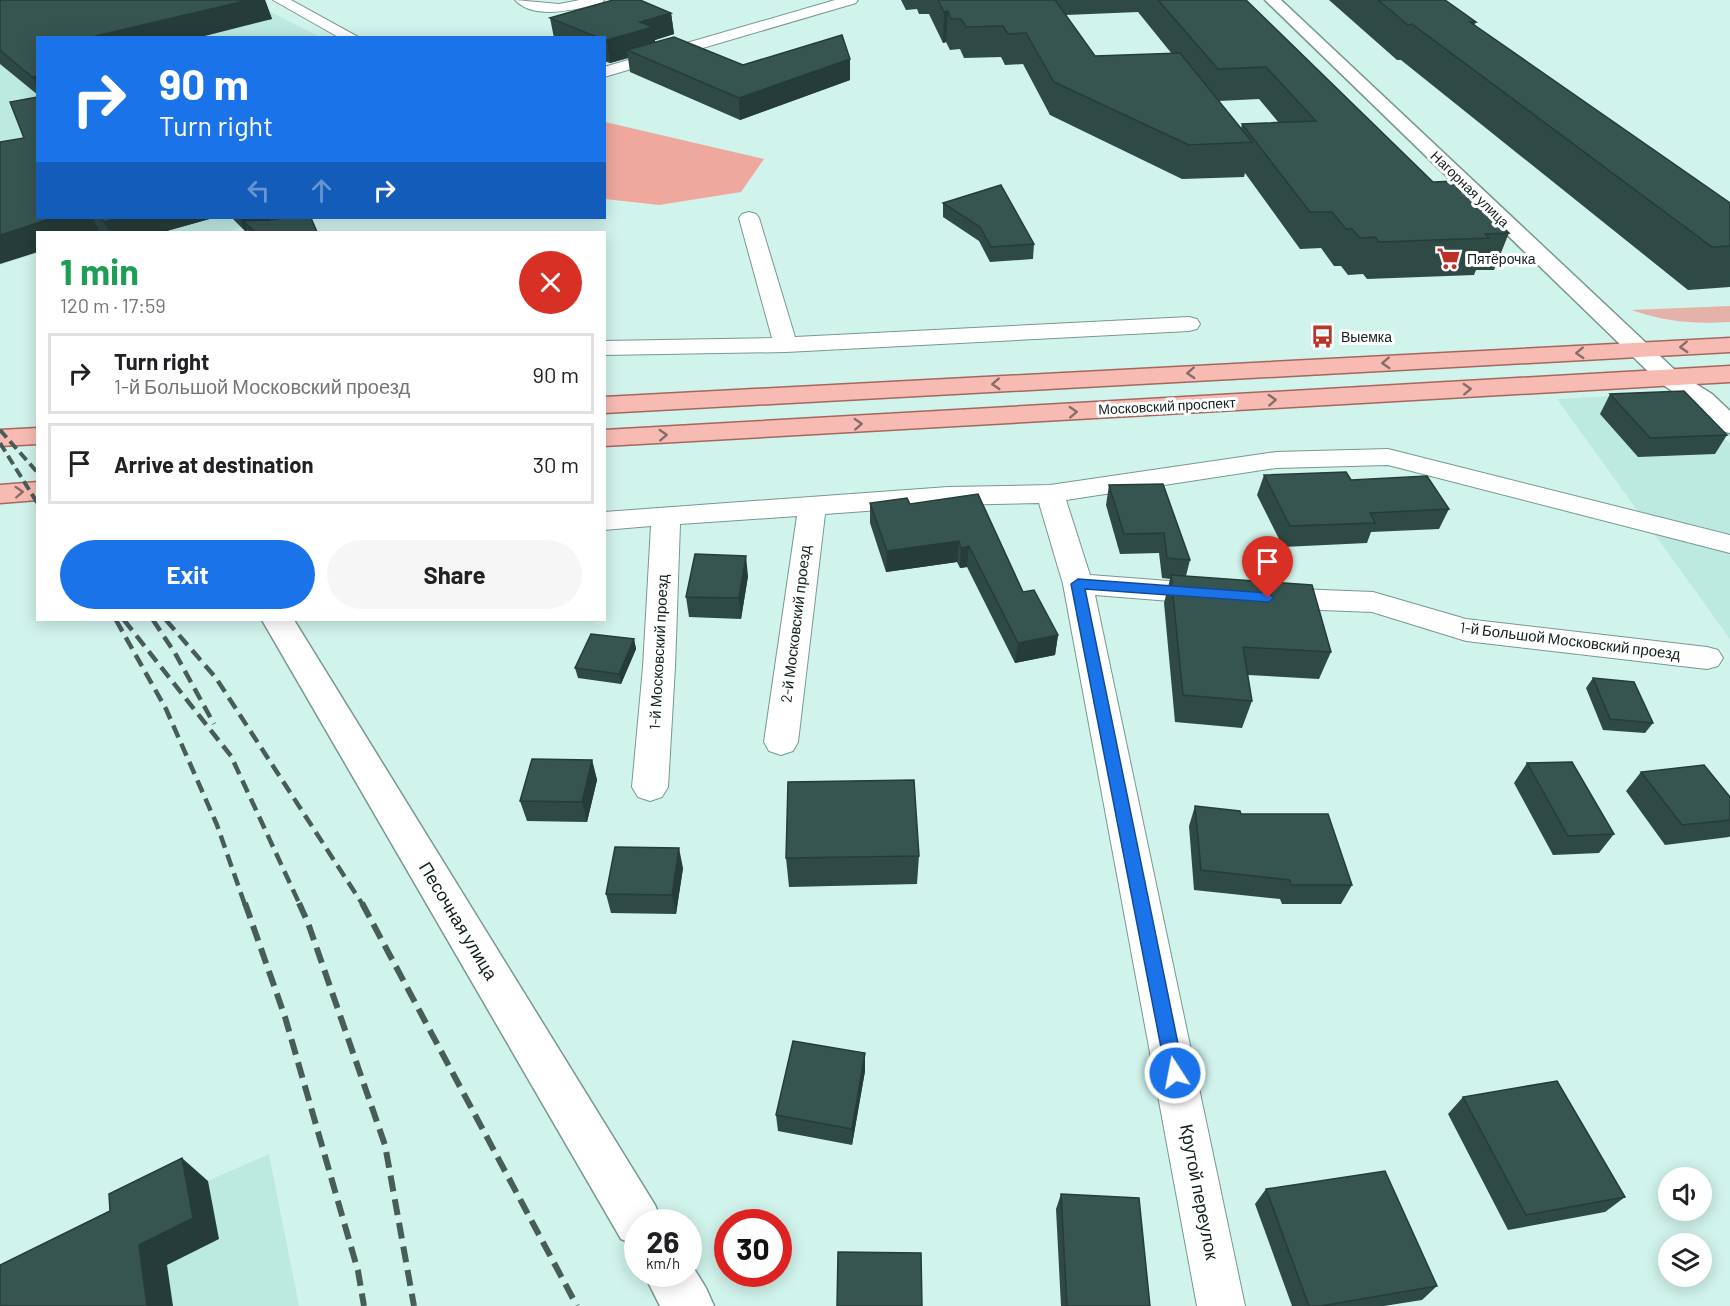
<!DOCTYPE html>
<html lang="en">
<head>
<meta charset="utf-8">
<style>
  :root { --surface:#fff; --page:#f6f6f6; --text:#202124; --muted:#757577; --line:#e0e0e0; --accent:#1a73e8 }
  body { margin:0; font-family:Barlow,sans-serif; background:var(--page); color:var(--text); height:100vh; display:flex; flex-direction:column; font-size:22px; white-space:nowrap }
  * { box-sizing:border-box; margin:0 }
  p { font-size:20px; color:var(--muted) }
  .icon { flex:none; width:33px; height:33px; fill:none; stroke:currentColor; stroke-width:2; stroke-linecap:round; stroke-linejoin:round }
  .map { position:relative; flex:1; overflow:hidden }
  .sheet { position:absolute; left:36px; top:231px; width:570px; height:390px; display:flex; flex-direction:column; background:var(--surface); border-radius:0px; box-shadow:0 3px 15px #0003 }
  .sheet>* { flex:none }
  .hud { position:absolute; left:36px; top:36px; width:570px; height:183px; border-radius:0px; box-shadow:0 3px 15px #0003; background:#1a73e8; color:#fff; overflow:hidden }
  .buttons { position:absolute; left:1658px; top:1167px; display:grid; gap:12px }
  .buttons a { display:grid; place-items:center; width:54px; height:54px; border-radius:50%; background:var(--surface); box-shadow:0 3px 15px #0003; font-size:30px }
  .speed { position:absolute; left:624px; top:1209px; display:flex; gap:12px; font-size:30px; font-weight:700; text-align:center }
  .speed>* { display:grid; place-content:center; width:78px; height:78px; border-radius:50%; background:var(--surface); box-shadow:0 3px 15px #0003; line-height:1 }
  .speed small { font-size:15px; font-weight:400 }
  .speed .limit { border:9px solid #d22; background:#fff; color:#111 }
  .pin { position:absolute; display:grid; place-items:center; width:51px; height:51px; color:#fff; margin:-62px -26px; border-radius:50% 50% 50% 0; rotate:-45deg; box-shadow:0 0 6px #0007 }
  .pin .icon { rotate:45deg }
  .me { position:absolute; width:66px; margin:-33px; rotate:349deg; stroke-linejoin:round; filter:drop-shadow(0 0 4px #0008) }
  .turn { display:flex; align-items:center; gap:21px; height:126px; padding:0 24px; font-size:27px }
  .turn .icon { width:78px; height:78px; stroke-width:2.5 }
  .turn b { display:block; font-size:42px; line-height:51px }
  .lanes { display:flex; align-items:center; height:57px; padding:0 24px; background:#0003; justify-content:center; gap:30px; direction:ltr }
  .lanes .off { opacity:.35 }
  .round { display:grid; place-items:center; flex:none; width:63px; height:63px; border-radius:32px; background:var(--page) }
  .headline { display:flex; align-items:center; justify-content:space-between; height:102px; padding:0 24px }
  h1 { font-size:36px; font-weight:700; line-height:45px; color:#1e9e55 }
  .action { display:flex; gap:12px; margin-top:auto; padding:12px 24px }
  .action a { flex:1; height:69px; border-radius:36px; background:var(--accent); color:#fff; font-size:24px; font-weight:700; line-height:69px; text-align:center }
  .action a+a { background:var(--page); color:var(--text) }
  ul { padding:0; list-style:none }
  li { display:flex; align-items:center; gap:18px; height:81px; margin:0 12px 9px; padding:0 12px; border:3px solid var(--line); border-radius:0px }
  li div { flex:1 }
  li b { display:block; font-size:22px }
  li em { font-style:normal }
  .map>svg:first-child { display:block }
  .built { fill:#bdeae0 }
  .green { fill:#e5b2aa }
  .forest { fill:#efa89d }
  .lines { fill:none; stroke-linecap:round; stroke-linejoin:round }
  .street-casing { stroke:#779891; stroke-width:2 }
  .secondary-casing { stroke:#779891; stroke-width:3 }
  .primary-casing { stroke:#a4675d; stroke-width:3 }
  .street { fill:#fff; fill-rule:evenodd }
  .secondary { fill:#fff; fill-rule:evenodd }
  .primary { fill:#f8bbb3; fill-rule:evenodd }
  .rail-far2 { stroke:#485c58; stroke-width:4; stroke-dasharray:10 5; stroke-linecap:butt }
  .rail-far1 { stroke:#485c58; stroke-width:4.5; stroke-dasharray:13 7; stroke-linecap:butt }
  .rail { stroke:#485c58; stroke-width:6; stroke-dasharray:16 8; stroke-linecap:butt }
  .wall { fill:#2f4945; fill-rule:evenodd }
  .shaded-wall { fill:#263c38 }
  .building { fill:#375550; stroke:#263c38; stroke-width:1.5 }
  .oneway { stroke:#856d68 }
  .route { fill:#1a73e8; stroke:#114b97; stroke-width:1.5 }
  .labels { text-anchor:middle; stroke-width:6; stroke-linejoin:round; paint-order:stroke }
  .far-street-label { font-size:14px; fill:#121f1d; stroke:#fff }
  .far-poi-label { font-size:14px; fill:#121f1d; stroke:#fff; text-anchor:start }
  .street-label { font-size:15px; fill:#121f1d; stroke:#fff }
  .near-street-label { font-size:18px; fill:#121f1d; stroke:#fff }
</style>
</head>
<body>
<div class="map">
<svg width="1730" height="1306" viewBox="0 0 1730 1306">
  <rect width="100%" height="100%" fill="#d0f3ec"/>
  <path class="built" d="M0 0H247L320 37 38 38V218H275L225 232H38L37 253 0 265Z
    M1667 393 1730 443V639L1557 399Z
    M269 1154 299 1306H0L208 1181Z"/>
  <path class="green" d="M1730 306V322C1693 324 1667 322 1631 310Z"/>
  <path class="forest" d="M605 122 764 159 741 192 659 205 605 199Z"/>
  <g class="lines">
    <defs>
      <path id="street" d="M273 0H291L360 38H340Z
        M515 0 559 4 580 0H604L602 3C578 9 534 21 515 0Z
        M835 0H858L856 3 604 77V67Z
        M749 212 756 214 759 218 795 337 1189 317 1197 319 1200 324 1197 329 1189 331 786 352 604 355V341L772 338 739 218 742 214Z
        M1388 449 1730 535V553L1388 465 1276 468 1066 500 1090 575 1208 584 1219 587 1223 594 1219 601 1208 604 1095 595 1245 1306H1197L1063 584 1039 503 948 505 825 514 798 742 793 751 781 755 769 751 764 742 797 516 680 524 675 667 668 787 662 797 650 801 638 797 632 787 643 667 651 526 604 530V512L948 487 1050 485 1276 452Z
        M1273 588 1373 592 1466 619 1707 647 1718 650 1723 658 1718 666 1707 669 1466 641 1372 612 1273 608 1262 605 1258 598 1262 591Z"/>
      <path id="secondary" d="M1265 0H1281L1677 372 1712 394 1730 411V433L1721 431 1694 406 1659 382Z
        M262 620H294L655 1205 662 1222H638V1246L621 1239Z
        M688 1259 706 1288 714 1306H660L644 1274H688Z"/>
      <path id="primary" d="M1730 338V352L604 413V397Z
        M1730 366V382L604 446V430Z
        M38 428V444L0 446V430Z
        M38 482V500L0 503V485Z"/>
    </defs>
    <use href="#street" class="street-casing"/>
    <use href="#secondary" class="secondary-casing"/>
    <use href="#primary" class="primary-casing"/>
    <use href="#street" class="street"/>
    <use href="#secondary" class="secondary"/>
    <use href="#primary" class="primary"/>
    <path class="rail-far2" d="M0 430 38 473
      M0 443 38 504"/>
    <path class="rail-far1" d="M116 620 166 709 217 825 245 905
      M124 620 231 756 300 905
      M153 620 175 653 214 724
      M166 620 216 678 363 905"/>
    <path class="rail" d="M245 903 285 1017 358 1271 364 1306
      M299 903 308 923 385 1145 414 1306
      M362 903 577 1306"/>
  </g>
  <path class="wall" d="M0 0H265L272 19 38 38V95L0 64Z
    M901 0H1246L1433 182 1509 233 1494 270H1476L1474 275 1367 279 1363 274 1348 275 1341 266H1334L1321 248 1300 249 1245 173 1244 177 1182 179 1050 115 1023 64 1005 65 1001 57 964 58 960 49 950 50 946 42 943 43 929 14H919L917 9 906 10ZM1138 12 1172 54 1095 56 1066 15ZM1259 99 1279 123 1242 124 1241 128 1219 101Z
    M1329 0H1445L1476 22 1474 26 1730 203V287L1688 290 1401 60H1397Z
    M671 13 674 34 655 40V42L743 65 850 59V80L740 120 630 72 628 58 610 63 604 61V38H554L550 18Z
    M24 138 38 218H213L163 232H101L99 231 94 232H38Z
    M943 203 1034 244 1033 259 990 262 979 241 943 217Z
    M232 218H277L268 220 317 232H248L247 230 246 232Z
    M1610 394 1727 435 1715 454 1638 457 1600 414Z
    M1264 475 1351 480 1449 509 1439 529 1371 532 1367 543 1283 547 1257 495Z
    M1163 484 1190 560 1186 576 1331 652 1319 679 1248 675 1252 701 1242 728 1175 722 1164 603 1170 579 1162 578 1159 553 1120 554 1106 505 1109 485Z
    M978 494 1023 592 1058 635 1055 655 1015 663 967 567 960 568 957 562 886 572 870 523V503L910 504Z
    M748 576 741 619 689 617 686 597Z
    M634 639 636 649 621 684 578 678 575 668Z
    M1593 678 1653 723 1645 733 1603 730 1586 688Z
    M592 760 597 780 587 822 527 821 520 801Z
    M1527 763 1614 834 1599 853 1553 855 1514 783Z
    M1641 772 1730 797V836L1729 837 1665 845 1626 791Z
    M1195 806 1241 814 1352 885 1341 904H1282L1280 899 1194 890 1189 826Z
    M919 856 917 884 789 887 786 858Z
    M683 868 676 914 611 913 606 894Z
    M865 1071 852 1145 778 1131 776 1115Z
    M1463 1097 1625 1197 1605 1212 1508 1230 1448 1114Z
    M1266 1189 1437 1286 1422 1300 1384 1306H1292L1255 1204Z
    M1061 1194 1150 1306H1061L1056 1209Z"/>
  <path class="shaded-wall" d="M242 0H265L272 19 197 38H97L96 36Z
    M948 11 946 42 943 43 944 12Z
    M671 13 674 34 655 40 656 50H627L628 58 610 63 607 40 640 22Z
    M850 59V80L740 120 739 98Z
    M38 76V87L32 77Z
    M53 218H93L99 231 94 232H38V252L0 264V235Z
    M119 218H213L163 232H110L104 222Z
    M240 218H277L250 226 243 221 247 230 246 232Z
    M959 541 957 562 886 572 887 551Z
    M969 546 967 567 960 568 961 548Z
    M746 556 748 576 741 619 739 598Z
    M1058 635 1055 655 1015 663 1018 643Z
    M634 639 636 649 621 684 619 674Z
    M592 760 597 780 587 822 582 802Z
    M679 848 683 868 676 914 672 895Z
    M865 1053V1071L852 1145V1129Z
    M182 1158 208 1181 219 1239 167 1265 173 1306H147L139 1245Z"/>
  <path class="building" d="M0 0H249L96 36 98 38H38V76L32 77 0 50Z
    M613 0H640L671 13 640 22 653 27 607 40 604 39V38H599L550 18Z
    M938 0H1055L1095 56 1180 53 1252 142 1189 145 1054 82 1026 33 1008 34 1003 26 966 27 961 19H951L948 11 944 12Z
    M1158 0H1246L1433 182 1457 181 1509 233 1485 234 1489 238 1379 242 1375 237 1360 238 1352 229H1346L1332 212H1310L1242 124 1316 121 1266 67 1218 69Z
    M1378 0H1445L1476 22H1470L1730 203V246L1712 247 1412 24 1408 25Z
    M842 35 850 59 739 98 627 50 674 37 743 65Z
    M38 97V218H53L0 235V142L24 138 10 102Z
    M1001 185 1034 244 991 247 980 227 943 203Z
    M100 218H119L104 222Z
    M281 218H311L317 232H255L243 221 272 220Z
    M1684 391 1727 435 1650 438 1610 394Z
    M1346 472 1351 480 1427 476 1449 509 1370 513 1375 523 1290 526 1264 475Z
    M1163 484 1190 560 1167 558 1164 533 1124 534 1109 485Z
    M978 494 1023 592 1034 590 1058 635 1018 643 969 546 961 548 959 541 887 551 870 503 907 498 910 504Z
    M695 554 746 556 739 598 686 597Z
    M1171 575 1312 585 1331 652 1243 647 1252 701 1183 695Z
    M591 634 634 639 619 674 575 668Z
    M1593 678 1634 682 1653 723 1610 719Z
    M532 759 592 760 582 802 520 801Z
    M1572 762 1614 834 1568 836 1527 763Z
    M1704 765 1730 797V820L1682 825 1641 772Z
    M914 780 919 856 786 858 788 782Z
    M1195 806 1240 811 1241 814H1328L1352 885H1291L1290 880 1201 870Z
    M615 847 679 848 672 895 606 894Z
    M793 1041 865 1053 852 1129 776 1115Z
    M1557 1081 1625 1197 1526 1215 1463 1097Z
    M182 1158 193 1218 139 1245 147 1306H0V1265L110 1211 109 1194Z
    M1385 1171 1437 1286 1321 1306H1309L1266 1189Z
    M1061 1194 1139 1198 1150 1306H1067Z
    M838 1252 921 1253 922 1306H837Z"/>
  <defs><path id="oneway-chevron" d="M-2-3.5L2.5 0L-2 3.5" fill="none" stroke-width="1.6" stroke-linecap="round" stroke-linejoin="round" transform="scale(1.5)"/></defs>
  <g class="oneway">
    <use href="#oneway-chevron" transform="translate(1684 347) rotate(177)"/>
    <use href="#oneway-chevron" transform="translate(1580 353) rotate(177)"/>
    <use href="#oneway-chevron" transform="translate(1386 363) rotate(177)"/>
    <use href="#oneway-chevron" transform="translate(1191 373) rotate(177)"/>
    <use href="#oneway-chevron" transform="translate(996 384) rotate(177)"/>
    <use href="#oneway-chevron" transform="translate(1467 389) rotate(-3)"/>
    <use href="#oneway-chevron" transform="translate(1272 400) rotate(-3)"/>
    <use href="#oneway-chevron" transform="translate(1073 412) rotate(-3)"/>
    <use href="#oneway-chevron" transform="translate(858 424) rotate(-3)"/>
    <use href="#oneway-chevron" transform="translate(663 435) rotate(-3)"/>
    <use href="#oneway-chevron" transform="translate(19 492) rotate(-3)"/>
  </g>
  <path class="route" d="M1078 579 1268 593 1274 598 1268 602 1085 589 1184 1073 1181 1079 1175 1082 1168 1079 1166 1073 1071 584Z"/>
  <defs>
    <symbol id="supermarket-bare" viewBox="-9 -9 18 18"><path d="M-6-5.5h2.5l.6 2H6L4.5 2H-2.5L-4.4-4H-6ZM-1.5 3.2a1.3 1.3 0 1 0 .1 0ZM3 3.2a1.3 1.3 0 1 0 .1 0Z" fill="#be3126" stroke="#fff" stroke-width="2.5" paint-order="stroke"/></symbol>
    <symbol id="bus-bare" viewBox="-9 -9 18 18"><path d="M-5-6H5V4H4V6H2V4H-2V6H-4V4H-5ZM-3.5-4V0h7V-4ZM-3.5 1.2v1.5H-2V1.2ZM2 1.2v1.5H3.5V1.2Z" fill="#be3126" stroke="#fff" stroke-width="2.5" paint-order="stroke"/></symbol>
  </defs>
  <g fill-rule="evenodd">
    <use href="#supermarket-bare" x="1432" y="242" width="33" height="33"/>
    <use href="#bus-bare" x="1306" y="320" width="33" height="33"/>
  </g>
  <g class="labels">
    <g class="far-street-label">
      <text transform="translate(1470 189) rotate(44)" y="5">Нагорная улица</text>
      <text transform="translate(1167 406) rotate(-3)" y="5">Московский проспект</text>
    </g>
    <g class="far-poi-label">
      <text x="1467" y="264">Пятёрочка</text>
      <text x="1341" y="342">Выемка</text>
    </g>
    <g class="street-label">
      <text transform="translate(796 624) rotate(-83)" y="5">2-й Московский проезд</text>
      <text transform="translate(1570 641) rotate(7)" y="5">1-й Большой Московский проезд</text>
      <text transform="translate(659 652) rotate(-87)" y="5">1-й Московский проезд</text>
    </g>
    <g class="near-street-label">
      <text transform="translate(458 921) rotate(59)" y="6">Песочная улица</text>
      <text transform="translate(1199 1192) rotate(79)" y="6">Крутой переулок</text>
    </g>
  </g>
</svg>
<div class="buttons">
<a><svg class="icon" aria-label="sound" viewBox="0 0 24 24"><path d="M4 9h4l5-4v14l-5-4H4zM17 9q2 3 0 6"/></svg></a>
<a><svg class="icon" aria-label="layers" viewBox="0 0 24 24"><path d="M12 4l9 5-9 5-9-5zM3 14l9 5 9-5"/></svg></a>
</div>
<div class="speed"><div>26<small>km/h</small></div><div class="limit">30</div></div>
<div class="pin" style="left:1268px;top:598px;background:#d93025"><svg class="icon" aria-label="arrive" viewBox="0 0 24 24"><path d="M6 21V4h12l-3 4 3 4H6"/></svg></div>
<svg class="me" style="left:1175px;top:1073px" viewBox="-20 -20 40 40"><circle r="17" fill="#1a73e8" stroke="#fff" stroke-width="3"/><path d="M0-11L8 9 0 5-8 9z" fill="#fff"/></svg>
<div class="hud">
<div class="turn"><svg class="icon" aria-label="right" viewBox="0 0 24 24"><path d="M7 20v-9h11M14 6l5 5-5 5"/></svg><div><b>90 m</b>Turn right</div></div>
<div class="lanes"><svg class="icon off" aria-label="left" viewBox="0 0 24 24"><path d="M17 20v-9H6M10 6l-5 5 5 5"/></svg><svg class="icon off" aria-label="ahead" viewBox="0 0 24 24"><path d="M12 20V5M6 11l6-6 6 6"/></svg><svg class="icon" aria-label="right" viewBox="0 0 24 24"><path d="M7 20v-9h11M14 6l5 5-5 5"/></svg></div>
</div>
<section class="sheet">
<div class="headline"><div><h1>1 min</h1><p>120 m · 17:59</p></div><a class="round" style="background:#d93025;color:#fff"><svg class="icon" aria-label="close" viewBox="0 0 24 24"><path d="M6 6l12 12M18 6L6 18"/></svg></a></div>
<ul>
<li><svg class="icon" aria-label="right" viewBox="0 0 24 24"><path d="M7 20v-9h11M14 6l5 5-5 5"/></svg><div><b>Turn right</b><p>1-й Большой Московский проезд</p></div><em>90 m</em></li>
<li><svg class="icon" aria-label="arrive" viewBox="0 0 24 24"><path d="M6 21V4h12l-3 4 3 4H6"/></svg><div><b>Arrive at destination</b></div><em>30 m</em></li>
</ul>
<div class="action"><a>Exit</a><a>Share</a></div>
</section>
</div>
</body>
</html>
